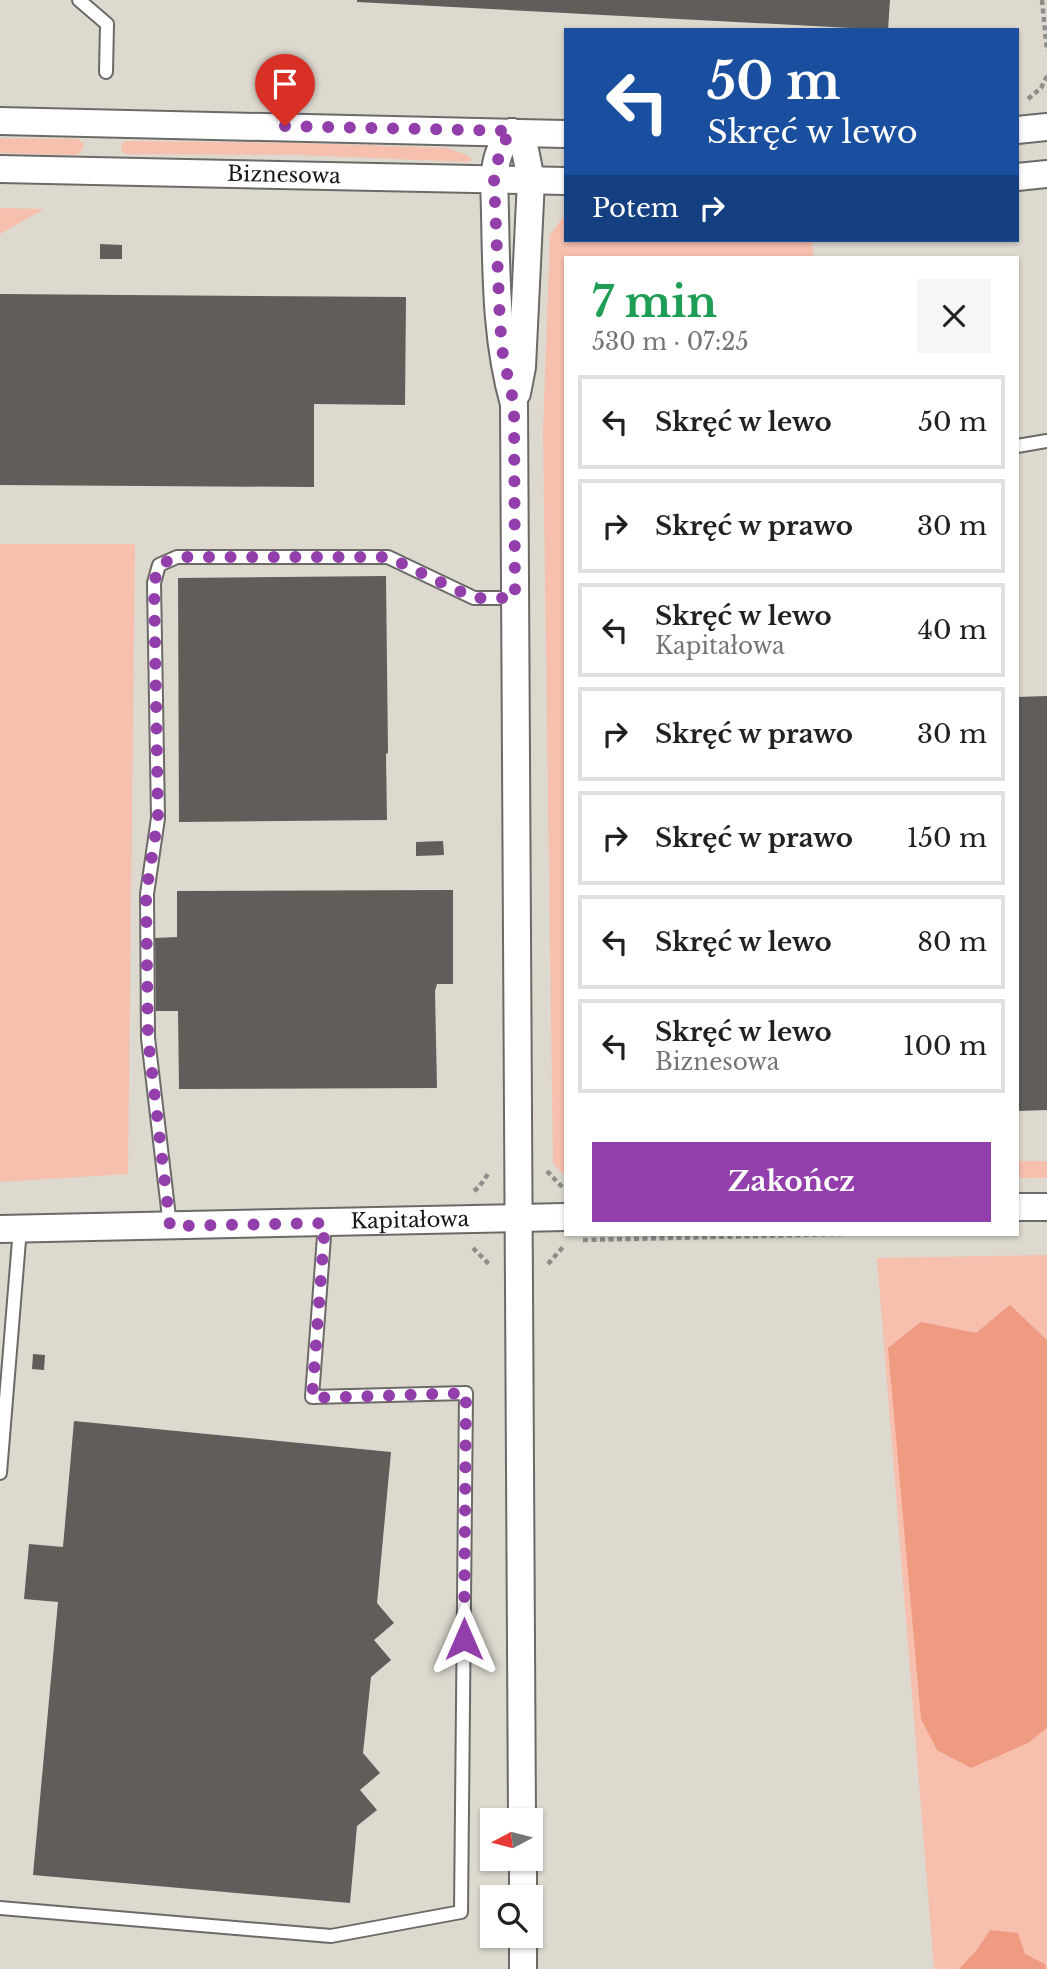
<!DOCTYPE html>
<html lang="pl">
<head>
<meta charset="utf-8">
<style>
  :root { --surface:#fff; --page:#f6f6f6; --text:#202124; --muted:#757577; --line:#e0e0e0; --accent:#923eab }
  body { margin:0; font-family:"Libre Baskerville",serif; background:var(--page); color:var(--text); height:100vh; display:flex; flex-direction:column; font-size:26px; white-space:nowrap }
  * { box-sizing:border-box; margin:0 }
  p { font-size:23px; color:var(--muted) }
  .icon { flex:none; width:38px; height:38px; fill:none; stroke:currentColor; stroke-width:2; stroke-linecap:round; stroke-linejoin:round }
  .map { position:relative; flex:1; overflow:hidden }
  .panel { position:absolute; left:564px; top:256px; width:455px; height:980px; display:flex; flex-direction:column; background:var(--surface); border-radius:0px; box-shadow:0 2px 5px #0004 }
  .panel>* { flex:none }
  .top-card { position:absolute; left:564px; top:28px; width:455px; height:214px; border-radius:0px; box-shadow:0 2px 5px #0004; background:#1a4fa0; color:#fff; overflow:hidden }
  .needle { width:46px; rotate:263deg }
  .controls { position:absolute; left:480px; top:1808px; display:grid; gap:14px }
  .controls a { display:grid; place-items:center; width:63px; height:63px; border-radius:0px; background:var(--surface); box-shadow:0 2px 5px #0004; font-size:35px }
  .pin { position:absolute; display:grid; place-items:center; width:60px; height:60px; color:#fff; margin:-72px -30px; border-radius:50% 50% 50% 0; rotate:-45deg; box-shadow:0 0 7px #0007 }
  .pin .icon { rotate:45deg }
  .me { position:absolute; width:77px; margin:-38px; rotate:0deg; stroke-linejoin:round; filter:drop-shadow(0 0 5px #0008) }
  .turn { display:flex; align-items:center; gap:24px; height:147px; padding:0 28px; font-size:32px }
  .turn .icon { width:91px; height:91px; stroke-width:2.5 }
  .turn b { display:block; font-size:49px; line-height:60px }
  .then { display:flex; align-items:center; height:66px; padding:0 28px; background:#0003; gap:14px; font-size:26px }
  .round { display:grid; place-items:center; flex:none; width:74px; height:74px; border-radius:0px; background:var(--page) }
  .overview { display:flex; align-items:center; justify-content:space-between; height:119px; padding:0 28px }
  h1 { font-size:42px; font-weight:800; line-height:52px; color:#1e9e55 }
  .button { display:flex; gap:14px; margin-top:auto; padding:14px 28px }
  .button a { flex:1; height:80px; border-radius:0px; background:var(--accent); color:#fff; font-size:28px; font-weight:800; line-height:80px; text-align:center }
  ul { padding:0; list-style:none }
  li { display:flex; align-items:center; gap:21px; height:94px; margin:0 14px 10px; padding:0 14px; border:4px solid var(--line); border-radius:0px }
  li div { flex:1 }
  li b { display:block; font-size:26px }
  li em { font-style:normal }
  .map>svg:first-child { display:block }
  .built { fill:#ddd9cf; fill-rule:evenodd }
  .green { fill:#f6bfae }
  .forest { fill:#ee9b82 }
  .building { fill:#605d5b }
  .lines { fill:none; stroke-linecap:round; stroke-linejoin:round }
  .lane-casing { stroke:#6c6a67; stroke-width:16 }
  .street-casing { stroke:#6c6a67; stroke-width:30 }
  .path { stroke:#8e8d8b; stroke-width:4.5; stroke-dasharray:5 3.5; stroke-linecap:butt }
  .lane { stroke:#fff; stroke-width:12 }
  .street { stroke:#fff; stroke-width:26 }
  .route { stroke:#923eab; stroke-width:12; stroke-dasharray:0 21.6 }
  .labels { text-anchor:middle; stroke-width:7; stroke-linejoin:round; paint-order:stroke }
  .street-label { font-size:21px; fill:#171716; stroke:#fff }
</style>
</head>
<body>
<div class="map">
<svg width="1047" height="1969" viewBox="0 0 1047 1969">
  <rect width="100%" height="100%" fill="#e6e5e2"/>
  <path class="built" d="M0 0H1047V1969H0ZM565 30H1017V240H565ZM565 257H1017V1234H565ZM492 1820H530V1858H492ZM492 1897H530V1936H492Z"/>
  <path class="green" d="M0 138 78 139 83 143 84 146 80 153 75 155 0 153Z
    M128 141 300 143 447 148 467 155 472 160 467 162 299 155 125 154 122 151 121 146 123 142Z
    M0 208 44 209 0 234Z
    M563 217H565V240H812L813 257H565V1177L553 1163 543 431 550 235Z
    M0 544H135L128 1174 0 1182Z
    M1017 1161H1047V1178H1017Z
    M1047 1255V1969H934L877 1258Z"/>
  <path class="forest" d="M1010 1305 1047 1340V1728L1028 1743 971 1768 937 1750 921 1719 888 1348 921 1322 976 1333Z
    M990 1930 1018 1933 1025 1954 1045 1964 1046 1969H959L976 1951Z"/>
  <path class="building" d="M357 0H890L888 30 357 2Z
    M100 244 122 245V259H100Z
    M0 294 406 297 405 405 314 404V487L0 485Z
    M386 576 388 753 386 754 387 820 179 822 178 578Z
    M1047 696V1110L1017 1111V697Z
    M443 841 444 855 416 856V842Z
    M453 890V984H437L435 991 437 1088 179 1089 178 1011H156L155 938 177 937V891Z
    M33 1354 45 1355 44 1370 32 1369Z
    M74 1421 391 1452 377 1603 394 1623 374 1640 391 1660 371 1677 363 1753 380 1773 360 1790 377 1810 357 1826 350 1903 33 1875 58 1602 24 1599 29 1544 63 1547Z"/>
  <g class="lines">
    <defs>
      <path id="lane" d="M79 0 107 24 106 72
        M1017 446 1047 441
        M170 1226 148 1038 147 894 158 818 154 583 159 565 177 557H388L474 598H515
        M0 1473 20 1228
        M0 1908 331 1936 461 1912 466 1393 312 1397 325 1223"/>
      <g id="street">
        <path d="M0 121 565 134"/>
        <path d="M1017 130 1047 127"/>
        <path d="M512 132C499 148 496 158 494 179 497 254 493 331 514 404L522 1820"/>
        <path d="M512 132 524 145 531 180 522 367 517 393"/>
        <path id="s1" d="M0 169 565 181"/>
        <path d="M1017 177 1047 174"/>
        <path d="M1017 1207H1047"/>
        <path id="s2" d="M0 1229 565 1217"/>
        <path d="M523 1858V1897"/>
        <path d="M523 1936V1969"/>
      </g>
    </defs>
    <use href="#lane" class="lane-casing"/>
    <use href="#street" class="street-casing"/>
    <path class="path" d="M1042 0 1047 51
      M1028 99 1041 88 1047 76
      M547 1171 563 1188
      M474 1191 479 1187 488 1174
      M583 1240 844 1234
      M473 1248 489 1264
      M548 1264 563 1247"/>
    <use href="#lane" class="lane"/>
    <use href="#street" class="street"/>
  </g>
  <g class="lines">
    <path class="route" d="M285 126 512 131 501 146 494 179 500 324 503 356 514 404 515 598H474L388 557H177L159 565 154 583 158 818 146 894 148 1038 170 1226 325 1223 312 1398 466 1393 464 1639"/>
  </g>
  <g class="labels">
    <g class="street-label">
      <text dy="7" stroke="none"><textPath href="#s1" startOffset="284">Biznesowa</textPath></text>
      <text dy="7" stroke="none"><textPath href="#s2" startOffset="410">Kapitałowa</textPath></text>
    </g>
  </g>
</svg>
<div class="controls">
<a><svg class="needle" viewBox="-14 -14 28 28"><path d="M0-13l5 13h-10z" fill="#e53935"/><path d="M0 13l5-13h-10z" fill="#757577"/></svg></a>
<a><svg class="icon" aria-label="search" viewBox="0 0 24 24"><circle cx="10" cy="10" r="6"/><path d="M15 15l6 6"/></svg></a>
</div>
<div class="pin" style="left:285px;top:126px;background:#d93025"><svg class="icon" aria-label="arrive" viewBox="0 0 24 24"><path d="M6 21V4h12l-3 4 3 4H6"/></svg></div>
<svg class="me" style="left:464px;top:1639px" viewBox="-20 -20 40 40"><path d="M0-17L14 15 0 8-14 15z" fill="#923eab" stroke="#fff" stroke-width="4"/></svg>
<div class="top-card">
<div class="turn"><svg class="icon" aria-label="left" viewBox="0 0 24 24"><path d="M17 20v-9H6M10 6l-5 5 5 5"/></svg><div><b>50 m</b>Skręć w lewo</div></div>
<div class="then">Potem<svg class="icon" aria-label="right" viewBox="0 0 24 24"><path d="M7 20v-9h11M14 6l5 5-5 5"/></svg></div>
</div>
<section class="panel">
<div class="overview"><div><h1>7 min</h1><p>530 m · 07:25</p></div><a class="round"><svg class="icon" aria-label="close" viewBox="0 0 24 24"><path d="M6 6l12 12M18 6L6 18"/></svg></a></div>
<ul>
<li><svg class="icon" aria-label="left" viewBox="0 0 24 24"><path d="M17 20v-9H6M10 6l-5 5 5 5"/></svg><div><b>Skręć w lewo</b></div><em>50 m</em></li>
<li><svg class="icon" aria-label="right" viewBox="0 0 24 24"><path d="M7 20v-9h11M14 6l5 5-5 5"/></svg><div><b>Skręć w prawo</b></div><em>30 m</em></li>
<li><svg class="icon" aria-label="left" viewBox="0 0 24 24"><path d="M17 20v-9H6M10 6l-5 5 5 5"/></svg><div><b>Skręć w lewo</b><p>Kapitałowa</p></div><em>40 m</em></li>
<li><svg class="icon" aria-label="right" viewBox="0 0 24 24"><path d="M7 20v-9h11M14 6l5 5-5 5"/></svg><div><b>Skręć w prawo</b></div><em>30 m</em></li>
<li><svg class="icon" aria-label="right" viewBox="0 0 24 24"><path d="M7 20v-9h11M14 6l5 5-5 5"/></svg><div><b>Skręć w prawo</b></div><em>150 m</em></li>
<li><svg class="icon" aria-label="left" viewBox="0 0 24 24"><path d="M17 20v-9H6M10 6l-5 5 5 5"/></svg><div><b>Skręć w lewo</b></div><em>80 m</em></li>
<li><svg class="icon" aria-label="left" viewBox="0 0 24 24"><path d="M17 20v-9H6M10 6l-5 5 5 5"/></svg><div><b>Skręć w lewo</b><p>Biznesowa</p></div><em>100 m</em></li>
</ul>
<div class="button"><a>Zakończ</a></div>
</section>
</div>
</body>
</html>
